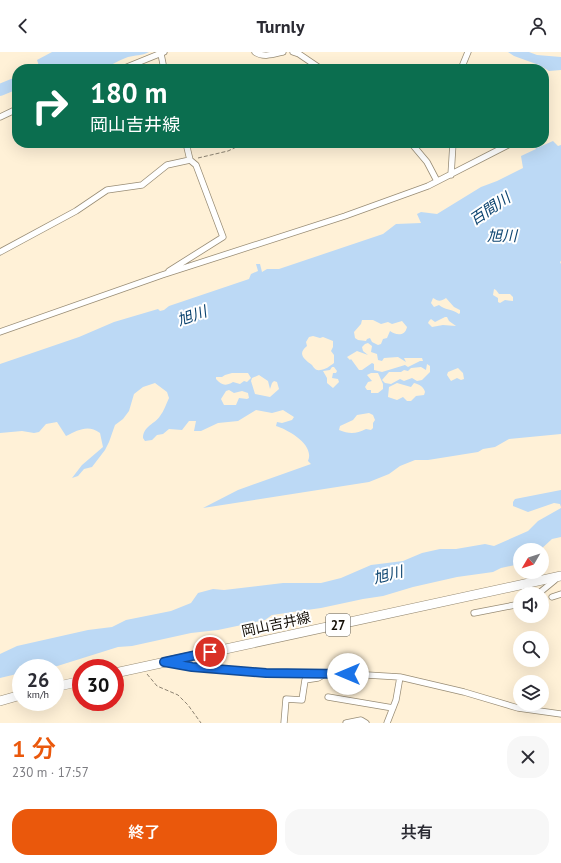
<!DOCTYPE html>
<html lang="ja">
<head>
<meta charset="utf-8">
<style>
  :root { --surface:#fff; --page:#f7f7f7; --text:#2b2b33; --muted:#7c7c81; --accent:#ea580c }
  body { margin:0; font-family:"PT Sans","Noto Sans JP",sans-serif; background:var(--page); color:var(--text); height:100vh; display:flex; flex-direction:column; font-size:15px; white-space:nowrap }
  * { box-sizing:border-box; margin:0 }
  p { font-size:13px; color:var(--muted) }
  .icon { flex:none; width:22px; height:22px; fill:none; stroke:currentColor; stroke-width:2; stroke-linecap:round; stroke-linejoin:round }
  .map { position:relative; height:671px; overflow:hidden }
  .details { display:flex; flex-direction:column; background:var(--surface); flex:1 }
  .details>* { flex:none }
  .hud { position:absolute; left:12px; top:12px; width:537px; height:84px; border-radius:16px; box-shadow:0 4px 16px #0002; background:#0b6e4f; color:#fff; overflow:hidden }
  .needle { width:26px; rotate:231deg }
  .buttons { position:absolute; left:513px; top:491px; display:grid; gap:8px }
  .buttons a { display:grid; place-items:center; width:36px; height:36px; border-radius:50%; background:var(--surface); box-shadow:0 4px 16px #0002; font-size:20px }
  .speed { position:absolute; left:12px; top:607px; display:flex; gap:8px; font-size:20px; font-weight:700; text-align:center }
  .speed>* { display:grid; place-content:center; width:52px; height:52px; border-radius:50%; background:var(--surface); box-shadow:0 4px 16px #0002; line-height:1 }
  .speed small { font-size:10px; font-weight:400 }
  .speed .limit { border:6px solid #d22; background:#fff; color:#111 }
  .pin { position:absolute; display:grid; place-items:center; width:34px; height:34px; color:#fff; margin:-17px; border:2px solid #fff; border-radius:50%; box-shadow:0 1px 4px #0007 }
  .me { position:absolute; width:44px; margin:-22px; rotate:270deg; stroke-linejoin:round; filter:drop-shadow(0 0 3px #0008) }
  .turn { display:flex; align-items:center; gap:14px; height:84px; padding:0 12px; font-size:18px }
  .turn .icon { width:52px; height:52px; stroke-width:2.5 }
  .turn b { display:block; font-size:28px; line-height:34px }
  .round { display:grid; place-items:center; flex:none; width:42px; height:42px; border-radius:16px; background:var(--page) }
  .headline { display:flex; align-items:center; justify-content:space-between; height:68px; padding:0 12px }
  h1 { font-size:24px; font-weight:600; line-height:30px; color:var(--accent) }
  .button { display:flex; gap:8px; margin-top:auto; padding:8px 12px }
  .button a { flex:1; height:46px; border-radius:16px; background:var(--accent); color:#fff; font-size:16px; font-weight:600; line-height:46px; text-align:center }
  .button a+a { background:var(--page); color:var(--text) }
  header { display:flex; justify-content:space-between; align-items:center; height:52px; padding:0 12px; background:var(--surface); font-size:18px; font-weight:600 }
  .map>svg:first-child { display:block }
  .water { fill:#bcd9f5; fill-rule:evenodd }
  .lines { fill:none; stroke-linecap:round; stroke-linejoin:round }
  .river { stroke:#bcd9f5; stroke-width:12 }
  .street-casing { stroke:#998d76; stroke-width:7 }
  .primary-casing { stroke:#998d76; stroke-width:10 }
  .path { stroke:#8e8473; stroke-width:1; stroke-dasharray:4 2; stroke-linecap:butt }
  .street { stroke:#fff; stroke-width:5.5 }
  .primary { stroke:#fff; stroke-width:9 }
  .route-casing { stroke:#114b97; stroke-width:10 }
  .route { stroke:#1a73e8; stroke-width:7 }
  .labels { text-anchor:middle; stroke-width:4; stroke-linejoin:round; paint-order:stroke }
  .shield { fill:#fff; stroke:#5b5852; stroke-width:1 }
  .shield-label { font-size:13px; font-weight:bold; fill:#151008 }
  .street-label { font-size:14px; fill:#151008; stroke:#fff }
  .water-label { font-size:15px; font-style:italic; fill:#0c4470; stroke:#fff }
</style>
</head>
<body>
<header><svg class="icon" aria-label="back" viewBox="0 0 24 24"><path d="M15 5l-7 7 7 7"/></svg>Turnly<svg class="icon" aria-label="person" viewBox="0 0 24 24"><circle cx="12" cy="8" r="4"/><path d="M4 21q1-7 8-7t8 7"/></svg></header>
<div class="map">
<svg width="561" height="671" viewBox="0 0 561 671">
  <rect width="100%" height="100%" fill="#fff1d7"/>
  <path class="water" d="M52 0H149C142 4 135 3 128 5 116 9 108 17 95 17L94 15H87L86 17H40L37 8Z
    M508 0H529L537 3 561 5V18L549 19 541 14 539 17 538 16 539 13 514 4Z
    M553 89 558 94 561 93V209L560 210 561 212V382L509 387 495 395 483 397 478 400 428 408H415L400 414 389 422 369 430 203 456 238 438 311 412 308 409C315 393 289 378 276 374L277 370 282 371 292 368 294 365 283 358 272 361 256 358 238 369 218 371 201 379H194L196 369H189L182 378 169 377 163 382 157 383 152 388 145 389 143 386C143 374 155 372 160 364 164 359 166 352 169 346L167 340 155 331 143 335 134 342 129 359 123 367 115 373 109 390 105 398 92 415 84 417 78 424 72 426 82 413 103 395 100 381C88 372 78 378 66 384L57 370 46 372 39 380 34 381 22 379 0 381V312L79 285 114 270 158 257 160 259 164 258 169 254 249 227 251 222 258 219 256 212H260L262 220 267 217H279L383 182 396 172 421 171 417 162 421 160 437 162 481 135 497 129 523 116 521 104 536 97 535 95 537 96ZM494 237 496 238 499 242H510L513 245V249L505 248 500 251 498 250V246L493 243ZM433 246C438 249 440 250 446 246L454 255 460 258V261L459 262C453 257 444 258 439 253L434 255 431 251ZM445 265H447L449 269 456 274 443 273 432 275 428 271 429 269 431 267 435 270ZM362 268H373L381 272 388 270 392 272 402 269 407 275C405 285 395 283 390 279L387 286 383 287 381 292 378 293 372 290 370 286 367 287 366 289 358 288 355 286 354 280 361 272ZM313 284 320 286 323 285 333 289V295L331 299 334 303V311C330 314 325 318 320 318 316 319 314 316 312 313 304 307 297 302 307 294L306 290 309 285ZM368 291 372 294 371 300 377 302 378 308 382 309 384 306 398 305 406 310 404 306H422L423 309H420L408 315 405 313 382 320 374 318V312L372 311 362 318H359L351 307 350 308 347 305 357 299 368 303 363 299 362 295 365 292ZM427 312 430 314V320L422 328 417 329 412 326 404 329 400 327 391 332 385 331 382 328 389 320H401L404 318 408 319 411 316 421 315 426 318ZM332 315H334L337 319 336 321H333L332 326 338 327 339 330 333 336 327 331V326L323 319 330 318ZM458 316 463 321 464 327 461 328 457 326 451 329 447 323 448 320ZM232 321H248L251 326 247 330 244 329 240 332 233 330C226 334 222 334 216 327V325H222L225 323ZM371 321H378L383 332V337L378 341H371V338H367L365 335 368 330 372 329 367 323ZM259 323 268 329 270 337 272 331 274 329 277 330 279 337 270 345 255 342 251 329 252 326ZM397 331 411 335 414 331C419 332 424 335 425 340L424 343 416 344 411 349H407L403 345 397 348 388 345 389 335ZM229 338 234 341 242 339 248 341 249 346 247 347 239 346 236 353H224L221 347 226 339ZM369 361 373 363 375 368 373 371V376L371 378 366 377C356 382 349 382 339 378L340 374 353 368 357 363Z
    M561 438V455L560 452 554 451 528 460 513 454V450L515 447Z
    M561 456V485L552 487 540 498H520V512L501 516 493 520 457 525 413 535 383 544 363 547 321 556 272 563 265 568 218 578 191 581 132 594 118 595 51 616H21V621L0 626V602L17 594 88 578 112 575 126 568 171 559 191 551 198 541 213 537 224 538 283 531H321L341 526 371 513 403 509 422 501 440 497H456L485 492 494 494 528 479 538 469Z"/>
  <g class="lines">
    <path class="river" d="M0 38 17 31"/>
    <defs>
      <path id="street" d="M255 0C263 6 274 2 283 0
        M293 0 299 2 321 17
        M161 2 164 17
        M122 17 164 0
        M461 17 468 0
        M0 65 17 57
        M411 91 427 110 437 129
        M451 123 453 91
        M0 200 76 159 107 138 142 133 167 113 190 108
        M169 219 223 185 196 113 190 108 186 91
        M0 280 162 223 345 164 428 134 512 91
        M538 542 555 528
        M552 545 561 542
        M474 561 520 552
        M170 611 192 615 266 621H334L400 625 464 640 518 656 561 662
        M328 645 393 656
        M284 671 286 647 302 648 305 628 318 626 325 622
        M346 671 361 668 366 671
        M387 671 396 648 400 625"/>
      <path id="primary" d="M115 621 561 524
        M55 635 81 629
        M0 649 21 643"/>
    </defs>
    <use href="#street" class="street-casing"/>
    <use href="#primary" class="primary-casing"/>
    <path class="path" d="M198 106 228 99 245 91
      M147 622 157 634 178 643 188 653 201 671"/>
    <use href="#street" class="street"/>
    <use href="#primary" class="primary"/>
  </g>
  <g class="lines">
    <defs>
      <path id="route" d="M210 600 164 610 192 615 266 621 348 622"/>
    </defs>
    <use href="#route" class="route-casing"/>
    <use href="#route" class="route"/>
  </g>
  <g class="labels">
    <rect class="shield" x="326" y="562" width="24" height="22" rx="3"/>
    <g class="shield-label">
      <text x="338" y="578">27</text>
    </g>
    <g class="street-label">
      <text transform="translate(276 572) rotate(-12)" y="5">岡山吉井線</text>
    </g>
    <g class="water-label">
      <text transform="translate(490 157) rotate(-34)" y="5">百間川</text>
      <text x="502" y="189">旭川</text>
      <text transform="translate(192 264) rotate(-20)" y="5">旭川</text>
      <text transform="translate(388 523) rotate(-14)" y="5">旭川</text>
    </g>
  </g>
</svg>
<div class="buttons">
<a><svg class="needle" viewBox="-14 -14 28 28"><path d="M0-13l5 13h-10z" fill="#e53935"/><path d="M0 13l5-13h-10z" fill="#7c7c81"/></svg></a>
<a><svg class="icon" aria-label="sound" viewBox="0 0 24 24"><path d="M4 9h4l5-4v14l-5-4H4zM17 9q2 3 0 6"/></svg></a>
<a><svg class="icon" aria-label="search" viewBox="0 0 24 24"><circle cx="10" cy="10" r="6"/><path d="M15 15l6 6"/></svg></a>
<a><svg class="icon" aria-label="layers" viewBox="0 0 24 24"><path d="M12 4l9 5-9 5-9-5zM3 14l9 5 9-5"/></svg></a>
</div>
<div class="speed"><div>26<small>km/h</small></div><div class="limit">30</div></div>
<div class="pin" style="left:210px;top:600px;background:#d93025"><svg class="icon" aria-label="arrive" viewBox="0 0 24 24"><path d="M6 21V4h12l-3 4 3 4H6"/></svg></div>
<svg class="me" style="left:348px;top:622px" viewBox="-20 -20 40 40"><circle r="19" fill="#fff"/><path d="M0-13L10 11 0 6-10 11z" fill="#1a73e8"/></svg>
<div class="hud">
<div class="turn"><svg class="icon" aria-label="right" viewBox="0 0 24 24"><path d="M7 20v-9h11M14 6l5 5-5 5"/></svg><div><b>180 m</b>岡山吉井線</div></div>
</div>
</div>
<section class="details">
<div class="headline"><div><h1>1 分</h1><p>230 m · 17:57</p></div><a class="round"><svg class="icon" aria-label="close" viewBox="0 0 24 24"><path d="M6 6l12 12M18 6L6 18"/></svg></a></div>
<div class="button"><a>終了</a><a>共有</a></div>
</section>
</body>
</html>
